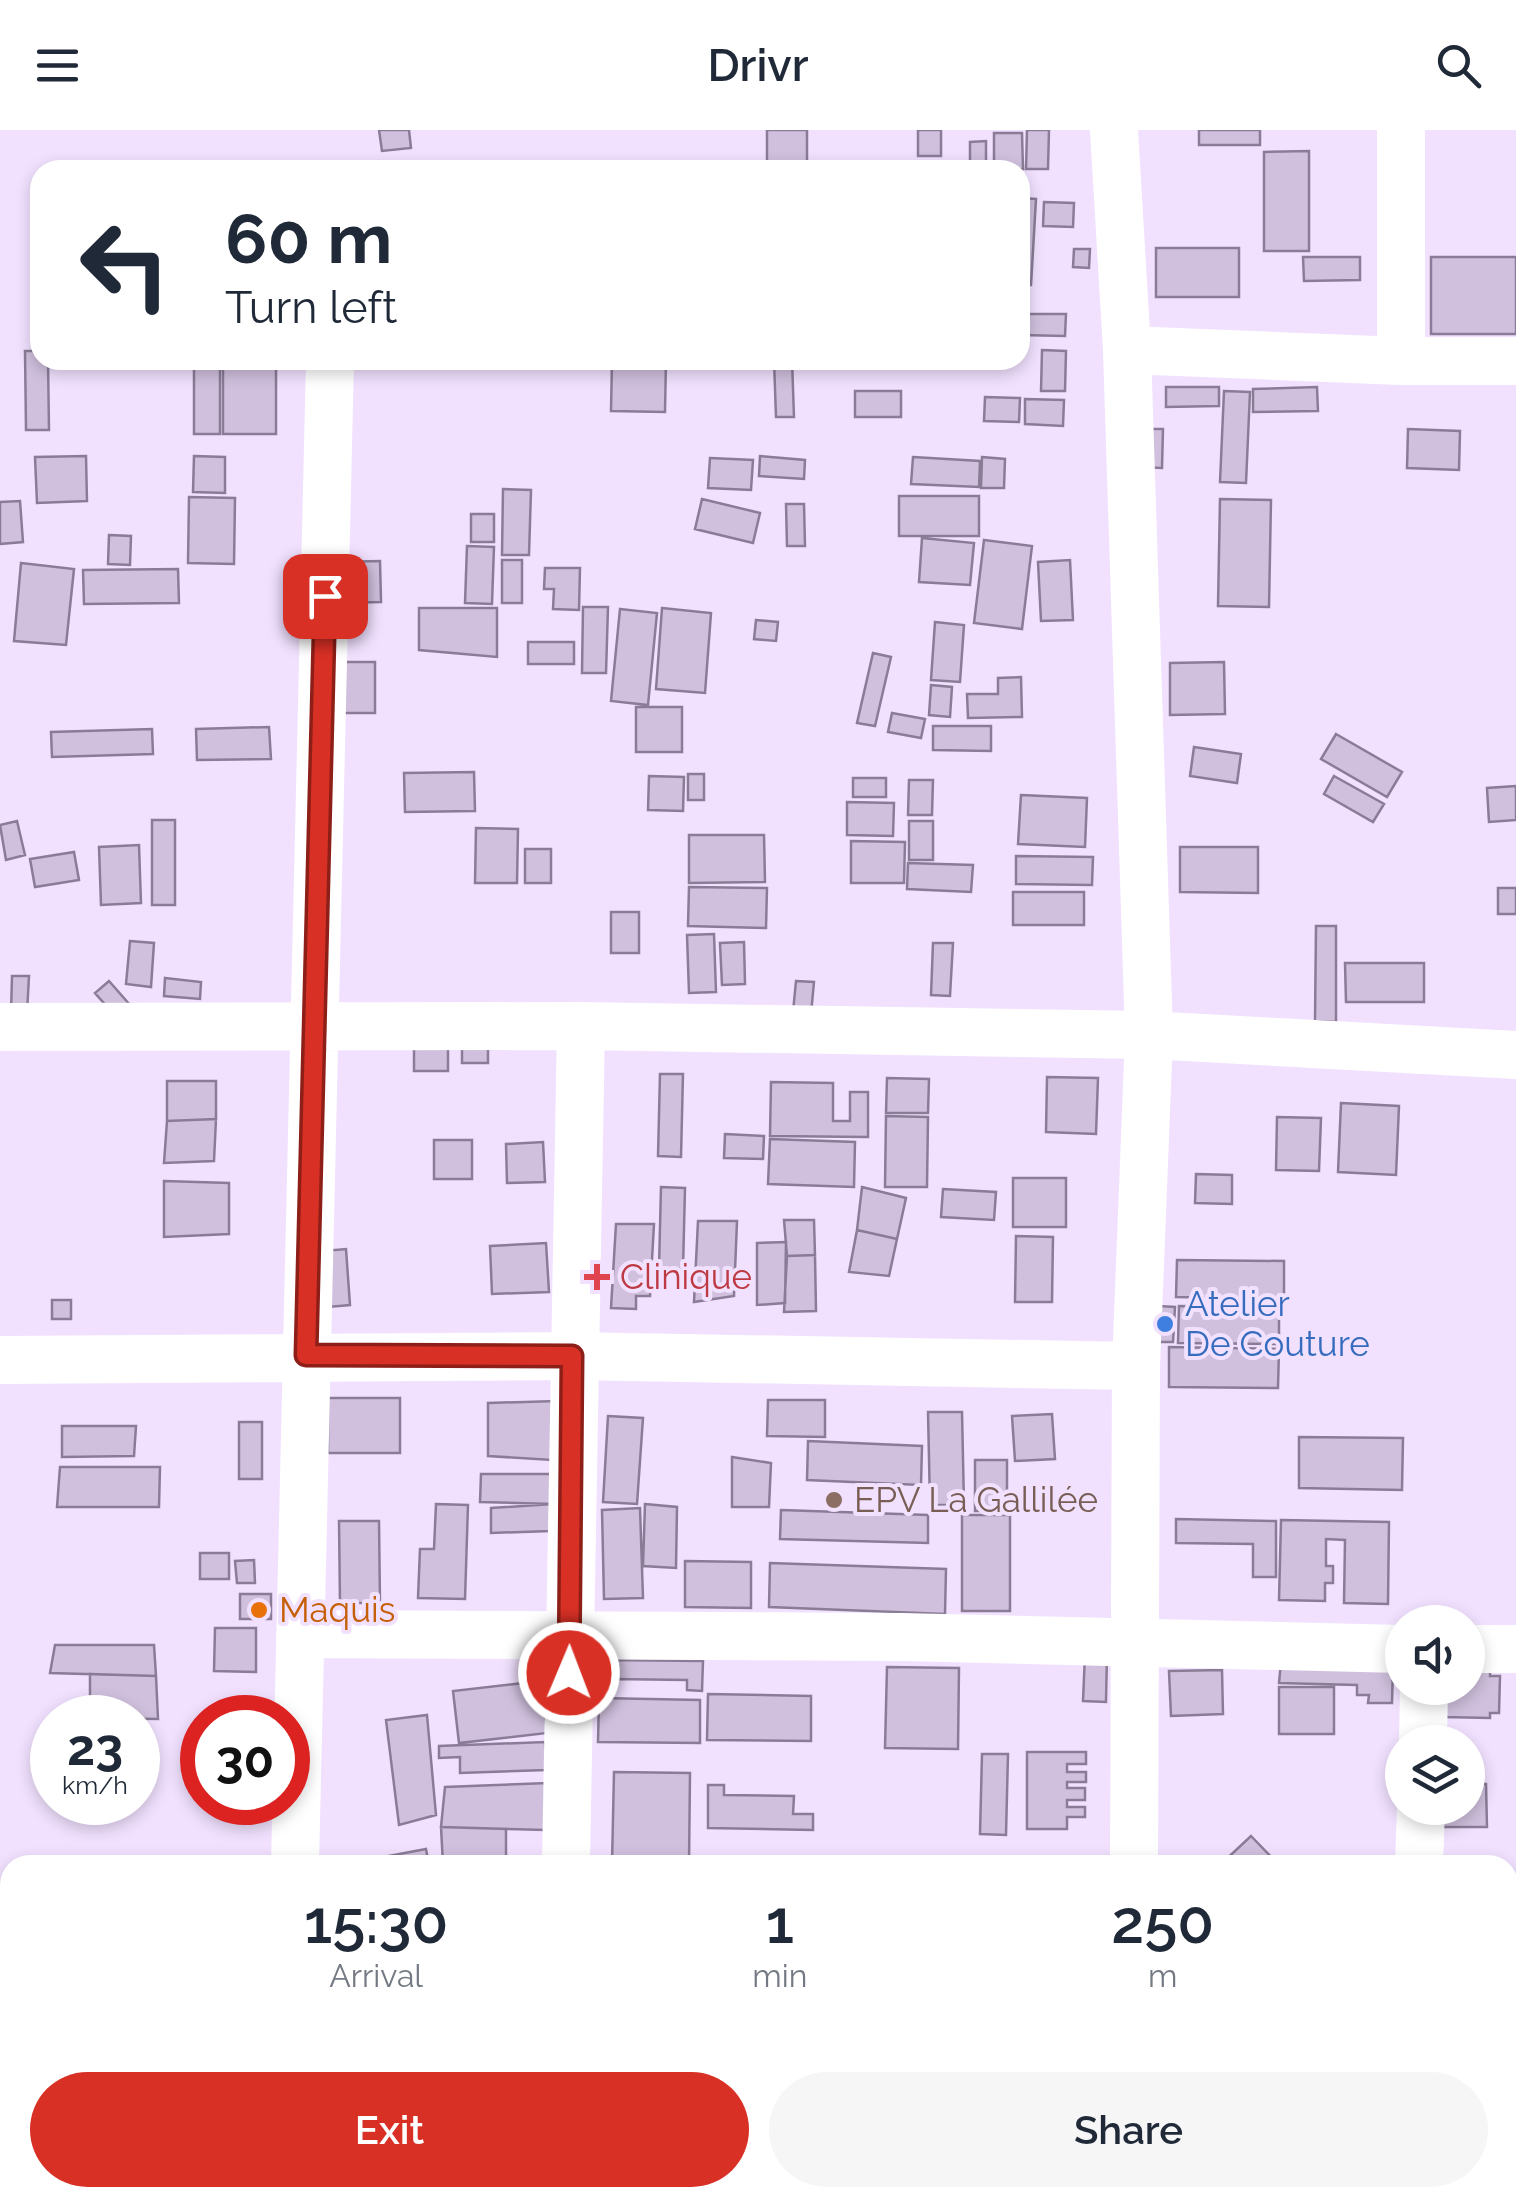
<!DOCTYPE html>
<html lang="en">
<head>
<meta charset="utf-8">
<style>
  :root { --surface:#fff; --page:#f6f6f7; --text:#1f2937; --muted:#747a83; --accent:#d93025 }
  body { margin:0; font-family:Raleway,sans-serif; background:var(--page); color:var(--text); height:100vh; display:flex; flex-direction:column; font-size:38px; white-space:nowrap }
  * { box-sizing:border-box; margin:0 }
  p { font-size:32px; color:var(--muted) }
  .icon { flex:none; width:55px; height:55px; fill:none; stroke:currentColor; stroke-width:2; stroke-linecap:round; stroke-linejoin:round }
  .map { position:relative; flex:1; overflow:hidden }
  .details { position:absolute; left:0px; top:1725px; width:1518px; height:352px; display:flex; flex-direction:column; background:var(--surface); border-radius:30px 30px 0 0; box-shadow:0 5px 15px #0003 }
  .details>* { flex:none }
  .hud { position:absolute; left:30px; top:30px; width:1000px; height:210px; border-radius:30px; box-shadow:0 5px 15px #0003; background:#fff; color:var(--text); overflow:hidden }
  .controls { position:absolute; left:1385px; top:1475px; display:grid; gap:20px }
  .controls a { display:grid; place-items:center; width:100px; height:100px; border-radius:50%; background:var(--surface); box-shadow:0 5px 15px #0003; font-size:50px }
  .speed { position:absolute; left:30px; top:1565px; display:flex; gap:20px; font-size:50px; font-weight:700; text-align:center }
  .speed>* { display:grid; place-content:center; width:130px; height:130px; border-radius:50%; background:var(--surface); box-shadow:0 5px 15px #0003; line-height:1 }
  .speed small { font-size:25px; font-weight:400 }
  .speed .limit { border:15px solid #d22; background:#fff; color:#111 }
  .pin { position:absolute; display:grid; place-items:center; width:85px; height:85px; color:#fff; margin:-42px; border-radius:20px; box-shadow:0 5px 15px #0006 }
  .me { position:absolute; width:110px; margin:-55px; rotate:1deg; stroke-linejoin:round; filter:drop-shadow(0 0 8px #0008) }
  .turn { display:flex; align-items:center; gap:35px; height:210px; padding:0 30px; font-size:45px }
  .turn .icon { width:130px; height:130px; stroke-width:2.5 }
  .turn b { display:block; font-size:70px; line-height:85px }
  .eta { display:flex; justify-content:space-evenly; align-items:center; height:170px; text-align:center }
  .eta b { font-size:60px; font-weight:600; line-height:70px }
  .cta { display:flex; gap:20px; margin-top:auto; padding:20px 30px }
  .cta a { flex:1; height:115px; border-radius:60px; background:var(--accent); color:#fff; font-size:40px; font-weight:600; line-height:115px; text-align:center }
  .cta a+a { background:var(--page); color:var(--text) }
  header { display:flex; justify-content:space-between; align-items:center; height:130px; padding:0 30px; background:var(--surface); font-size:45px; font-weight:600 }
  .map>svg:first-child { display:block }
  .building { fill:#d0c0de; stroke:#8a7c97; stroke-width:2.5 }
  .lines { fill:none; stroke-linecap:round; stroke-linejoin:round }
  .minor { stroke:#fff; stroke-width:48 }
  .route-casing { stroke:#8d1f18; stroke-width:25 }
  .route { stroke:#d93025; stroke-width:18 }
  .health-dot { fill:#e0444e; stroke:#f1e1ff; stroke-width:4 }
  .shop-dot { fill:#3f7fe0; stroke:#f1e1ff; stroke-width:4 }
  .education-dot { fill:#8d6e63; stroke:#f1e1ff; stroke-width:4 }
  .food-dot { fill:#e8710a; stroke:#f1e1ff; stroke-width:4 }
  .labels { text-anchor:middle; stroke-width:8; stroke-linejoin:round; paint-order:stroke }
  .health-label { font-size:35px; fill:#be3a42; stroke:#f1e1ff; text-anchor:start }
  .shop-label { font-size:35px; fill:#366cbe; stroke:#f1e1ff; text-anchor:start }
  .education-label { font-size:35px; fill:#785e54; stroke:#f1e1ff; text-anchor:start }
  .food-label { font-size:35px; fill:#c56008; stroke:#f1e1ff; text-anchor:start }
</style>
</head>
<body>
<header><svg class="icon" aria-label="menu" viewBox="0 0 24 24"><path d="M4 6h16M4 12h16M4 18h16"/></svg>Drivr<svg class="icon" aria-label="search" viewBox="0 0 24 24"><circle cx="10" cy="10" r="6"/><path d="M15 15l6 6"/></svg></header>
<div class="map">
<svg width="1516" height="2077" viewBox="0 0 1516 2077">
  <rect width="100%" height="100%" fill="#f1e1ff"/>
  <path class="building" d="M379 0H409L411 18 382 21Z
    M767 0H807V32H767Z
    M918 0H941V26H918Z
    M1027 0H1049L1048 39H1026Z
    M1199 0H1260V15H1199Z
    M994 3H1022L1023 39 994 40Z
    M986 11V39H970V12Z
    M1309 21V121H1264V22Z
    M1020 68 1036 69 1031 155H1020Z
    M1044 72 1074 73 1073 97 1043 96Z
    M1156 118H1239V167H1156Z
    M1074 119H1090L1089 138 1073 137Z
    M1303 127H1360V150L1304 151Z
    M1431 127H1516V204H1431Z
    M1020 184H1066L1065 206 1020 205Z
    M1042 220 1066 221 1065 261H1041Z
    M25 221H40V230H48L49 300H26Z
    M194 230H220V304H194Z
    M223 230H276V304H223Z
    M612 230H666L665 282 611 281Z
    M774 230H792L794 287H776Z
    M1166 257H1219V276L1166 277Z
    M1317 257 1318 281 1253 282V259Z
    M855 261H901V287H855Z
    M1224 261 1250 262 1246 353 1220 352Z
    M985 267 1020 268 1019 292 984 291Z
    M1025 269 1064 270 1063 296 1025 294Z
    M1139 299H1163L1162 338 1138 337Z
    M1408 299 1460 301 1459 340 1407 338Z
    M86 326 87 371 37 373 35 327Z
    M194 326 225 327V363L193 362Z
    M760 326 805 330 804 349 759 346Z
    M913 327 980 331 979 357 911 354Z
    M982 327 1005 329 1004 358H981Z
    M710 328 753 330 751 360 708 358Z
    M503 359 531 360 529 425H502Z
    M899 366H979V406H899Z
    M189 367 235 368 234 434 188 433Z
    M702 369 760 383 753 413 695 399Z
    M1220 369 1271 370 1269 477 1218 476Z
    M20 371 23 412 0 414V372Z
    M786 374H804L805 416H787Z
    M471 384H494V412H471Z
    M109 405 131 406 130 435 108 434Z
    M922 408 974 413 970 455 919 452Z
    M984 410 1032 416 1022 499 974 493Z
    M467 416 494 417 492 474 465 473Z
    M502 430H522V473H502Z
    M1070 430 1073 490 1041 491 1038 432Z
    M380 431 381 472 337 473V432Z
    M21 433 74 439 66 515 14 511Z
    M545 438H580L579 480 553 479 554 459H544Z
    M178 439 179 473 84 474 83 440Z
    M583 477H608L606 543H582Z
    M419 478H497V527L419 520Z
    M662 478 711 483 705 563 656 559Z
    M620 479 657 483 648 575 611 571Z
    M756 490 778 492 776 511 754 509Z
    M935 492 964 495 960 552 931 550Z
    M528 512H574V534H528Z
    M873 523 891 527 875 596 857 593Z
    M332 532H375V583H332Z
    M1224 532 1225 584 1170 585V533Z
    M1021 547 1022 587 968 588 967 564H998V548Z
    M931 555 952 557 950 587 929 585Z
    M636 577H682V622H636Z
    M892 583 925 589 921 608 888 602Z
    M933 596H991V621L933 620Z
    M269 597 271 629 197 630 196 599Z
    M152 599 153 624 52 627 51 602Z
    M1336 604 1402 642 1387 667 1321 629Z
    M1194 617 1241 624 1237 653 1190 646Z
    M474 642 475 681 405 682 404 643Z
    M688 644H704V670H688Z
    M649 646 684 647 683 681 648 680Z
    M1334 646 1384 674 1373 692 1324 664Z
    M853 648H886V667H853Z
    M909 650H933L932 685H908Z
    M1516 656V690L1489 692 1487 658Z
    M1021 665 1087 668 1085 717 1018 714Z
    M847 672 894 673 893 706 847 705Z
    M152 690H175V775H152Z
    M17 691 25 725 6 730 0 695Z
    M909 691H933V730H909Z
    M476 698 518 699 517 753H475Z
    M689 705H764L765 752 689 753Z
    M851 711 905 712 904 753H851Z
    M139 715 141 773 101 775 99 717Z
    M1180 717H1258V763L1180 762Z
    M525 719H551V753H525Z
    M74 722 79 750 35 757 30 729Z
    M1016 726 1093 727 1092 755 1016 754Z
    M908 733 973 735 971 762 907 759Z
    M689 757 767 758 766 798 688 796Z
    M1498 758H1516V784H1498Z
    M1013 762H1084V795H1013Z
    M611 782H639V823H611Z
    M1316 796H1336V892L1315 891Z
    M714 804 716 862 689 863 687 805Z
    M130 811 154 813 151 857 126 854Z
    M744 812 745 854 722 855 720 813Z
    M933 813H953L950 866 931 865Z
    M1345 833H1424V872H1346Z
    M12 846H29L27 883H11Z
    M165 848 201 852 200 869 164 866Z
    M109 851 130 875 117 888 95 863Z
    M796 851 814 852 811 884 793 882Z
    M462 902H488V933H462Z
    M414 914H448V941H414Z
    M660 944H683L681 1027 658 1026Z
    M1047 947 1098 948 1096 1004 1046 1002Z
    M887 948 929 949 928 983H886Z
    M167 951H216V989L167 991Z
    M771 952 833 953V991H850V962H868V1007L770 1006Z
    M1341 973 1399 976 1396 1045 1338 1042Z
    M886 986 928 987 927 1057H885Z
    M1277 987 1321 988 1319 1041 1276 1040Z
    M216 989 214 1031 164 1033 167 991Z
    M725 1004 764 1006 763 1029 724 1028Z
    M770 1009 855 1012 854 1057 768 1054Z
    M434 1010H472V1049H434Z
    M543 1012 545 1052 507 1053 506 1014Z
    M1196 1044 1232 1045V1074L1195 1073Z
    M1013 1048H1066V1097H1013Z
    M164 1051 229 1053V1104L164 1107Z
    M661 1057 685 1058 683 1139 659 1138Z
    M862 1057 906 1068 897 1109 857 1100Z
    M943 1059 996 1062 994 1090 941 1087Z
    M784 1090H814L815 1125 787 1126Z
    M698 1091H737L734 1166 694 1172Z
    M616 1094H654L650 1166H636V1179L611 1178Z
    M857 1100 897 1109 889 1146 849 1142Z
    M1016 1106 1053 1107 1052 1172H1015Z
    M786 1112 785 1173 757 1175V1113Z
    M546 1113 549 1162 492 1164 490 1116Z
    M346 1119 350 1175 328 1177 324 1121Z
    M815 1125 816 1181 784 1182 787 1126Z
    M1177 1130 1284 1131V1169L1176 1167Z
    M52 1170H71V1189H52Z
    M1158 1176 1175 1177 1173 1212H1156Z
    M1179 1176 1279 1178V1214L1178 1213Z
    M1169 1217 1279 1219 1278 1258 1169 1257Z
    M328 1268H400V1323H328Z
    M768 1270H825V1307L767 1306Z
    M556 1271 552 1330 488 1326V1273Z
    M928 1282H962L964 1375H930Z
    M1052 1284 1055 1329 1015 1331 1012 1286Z
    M608 1286 643 1288 637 1374 603 1372Z
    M239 1292H262V1349H239Z
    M62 1296H136L134 1326 62 1327Z
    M1299 1307 1403 1308 1402 1360 1299 1358Z
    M808 1311 922 1316 921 1355 807 1350Z
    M732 1327 771 1333 769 1377H732Z
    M975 1330H1007V1381H975Z
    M60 1337H160L159 1377H57Z
    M481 1344H554L553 1374 480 1372Z
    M436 1374 468 1375 465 1469 418 1468 420 1419H434Z
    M553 1374 550 1401 491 1403V1378Z
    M645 1374 677 1377 676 1438 643 1436Z
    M640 1378 643 1468 604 1469 602 1380Z
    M781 1380 928 1385V1413L780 1409Z
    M962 1385H1010V1481H962Z
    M1176 1389 1276 1391V1447H1253V1414L1176 1413Z
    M1281 1390 1389 1392 1388 1474 1344 1473 1345 1410 1326 1409V1436H1333V1453H1325V1471L1279 1470Z
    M339 1391H379L380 1473H340Z
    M200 1423H229V1449H200Z
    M254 1430 255 1453H237L235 1431Z
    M685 1431 751 1432V1478L685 1477Z
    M770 1433 946 1439 945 1484 769 1477Z
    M240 1464H271V1489H240Z
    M215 1498H256V1542L214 1541Z
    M55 1515H154L156 1546 50 1543Z
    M1085 1524 1107 1525 1106 1572 1083 1571Z
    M599 1530 703 1531 702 1561 687 1560V1550L613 1549 612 1563H599Z
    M1281 1532 1393 1536 1392 1573H1368L1369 1565H1357V1555L1279 1553Z
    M887 1537 959 1538 958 1619 885 1618Z
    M1468 1538 1490 1539V1546H1500L1499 1583H1490V1588L1443 1587 1444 1558H1468Z
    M1222 1540 1223 1584 1171 1586 1169 1541Z
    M90 1544 156 1546 158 1589 90 1588Z
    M542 1551 547 1603 459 1613 453 1561Z
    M1279 1557H1334V1604H1279Z
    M708 1564 811 1566V1611L707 1610Z
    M599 1568 700 1570V1613L598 1612Z
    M427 1585 436 1685 399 1695 386 1590Z
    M545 1612 546 1640 460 1643V1627L439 1628V1616Z
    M1027 1622H1086V1634H1067V1642H1086V1652H1067V1658H1085V1670H1067V1677H1085V1687H1067V1699H1027Z
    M982 1624H1008L1006 1705 980 1704Z
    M614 1642 690 1643 689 1735H612Z
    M548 1653 545 1700 441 1697 445 1657Z
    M1468 1654H1486L1487 1697H1440V1678H1468Z
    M708 1655H724V1665L794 1666 793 1684H813V1700L708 1698Z
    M441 1697 506 1699V1735H443Z
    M1251 1706 1279 1735H1220Z
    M426 1719 429 1735H379L378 1728Z
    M1296 1731 1387 1732V1735H1296Z
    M10 1775V1836L7 1838 0 1828V1783Z
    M10 1848V1891L0 1900V1855Z
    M438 2068H502V2077H438Z
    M595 2068H611V2074L669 2077H594Z
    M1321 2068H1364L1363 2077H1321Z"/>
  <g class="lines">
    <path class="minor" d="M1114 0 1127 220 1149 905 1136 1236 1134 1735
      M1127 220 1401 231H1516
      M1401 231V0
      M0 897 581 896 1149 905 1516 925
      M0 1230 572 1226 1136 1236
      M300 1504 902 1507 1402 1519
      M1468 1519H1516
      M1423 1612 1424 1558
      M295 1735 330 230
      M566 1735 581 896
      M1419 1735 1421 1678
      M1134 2068V2077
      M289 2077V2068
      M560 2077V2068
      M1411 2077V2068"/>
  </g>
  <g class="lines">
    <defs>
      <path id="route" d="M325 466 306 1225 572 1226 569 1543"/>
    </defs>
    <use href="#route" class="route-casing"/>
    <use href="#route" class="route"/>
  </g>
  <path class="health-dot" d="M592 1132h10v10h10v10h-10v10h-10v-10h-10v-10h10z"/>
  <circle class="shop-dot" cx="1165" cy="1194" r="10"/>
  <circle class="education-dot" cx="834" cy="1370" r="10"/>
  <circle class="food-dot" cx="259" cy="1480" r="10"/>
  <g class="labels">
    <g class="health-label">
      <text x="620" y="1159">Clinique</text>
    </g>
    <g class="shop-label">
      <text x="1185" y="1186">Atelier<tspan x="1185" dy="40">De Couture</tspan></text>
    </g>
    <g class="education-label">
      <text x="854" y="1382">EPV La Gallilée</text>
    </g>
    <g class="food-label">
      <text x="279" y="1492">Maquis</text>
    </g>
  </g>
</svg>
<div class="controls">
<a><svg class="icon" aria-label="sound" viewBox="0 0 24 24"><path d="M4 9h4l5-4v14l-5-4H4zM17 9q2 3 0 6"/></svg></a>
<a><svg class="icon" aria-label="layers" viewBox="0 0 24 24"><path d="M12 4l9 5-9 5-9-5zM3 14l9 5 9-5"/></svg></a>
</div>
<div class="speed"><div>23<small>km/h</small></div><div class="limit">30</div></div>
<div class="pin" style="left:325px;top:466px;background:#d93025"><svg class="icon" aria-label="arrive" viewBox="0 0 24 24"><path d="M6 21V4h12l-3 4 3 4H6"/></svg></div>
<svg class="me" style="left:569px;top:1543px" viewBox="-20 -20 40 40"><circle r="17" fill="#d93025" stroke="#fff" stroke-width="3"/><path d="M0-11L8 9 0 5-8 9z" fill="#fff"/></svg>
<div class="hud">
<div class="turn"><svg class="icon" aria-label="left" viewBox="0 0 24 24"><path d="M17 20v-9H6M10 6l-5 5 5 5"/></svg><div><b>60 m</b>Turn left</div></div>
</div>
<section class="details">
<div class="eta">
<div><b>15:30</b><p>Arrival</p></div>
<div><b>1</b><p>min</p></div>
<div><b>250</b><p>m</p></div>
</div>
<div class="cta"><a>Exit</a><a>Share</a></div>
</section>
</div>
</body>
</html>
